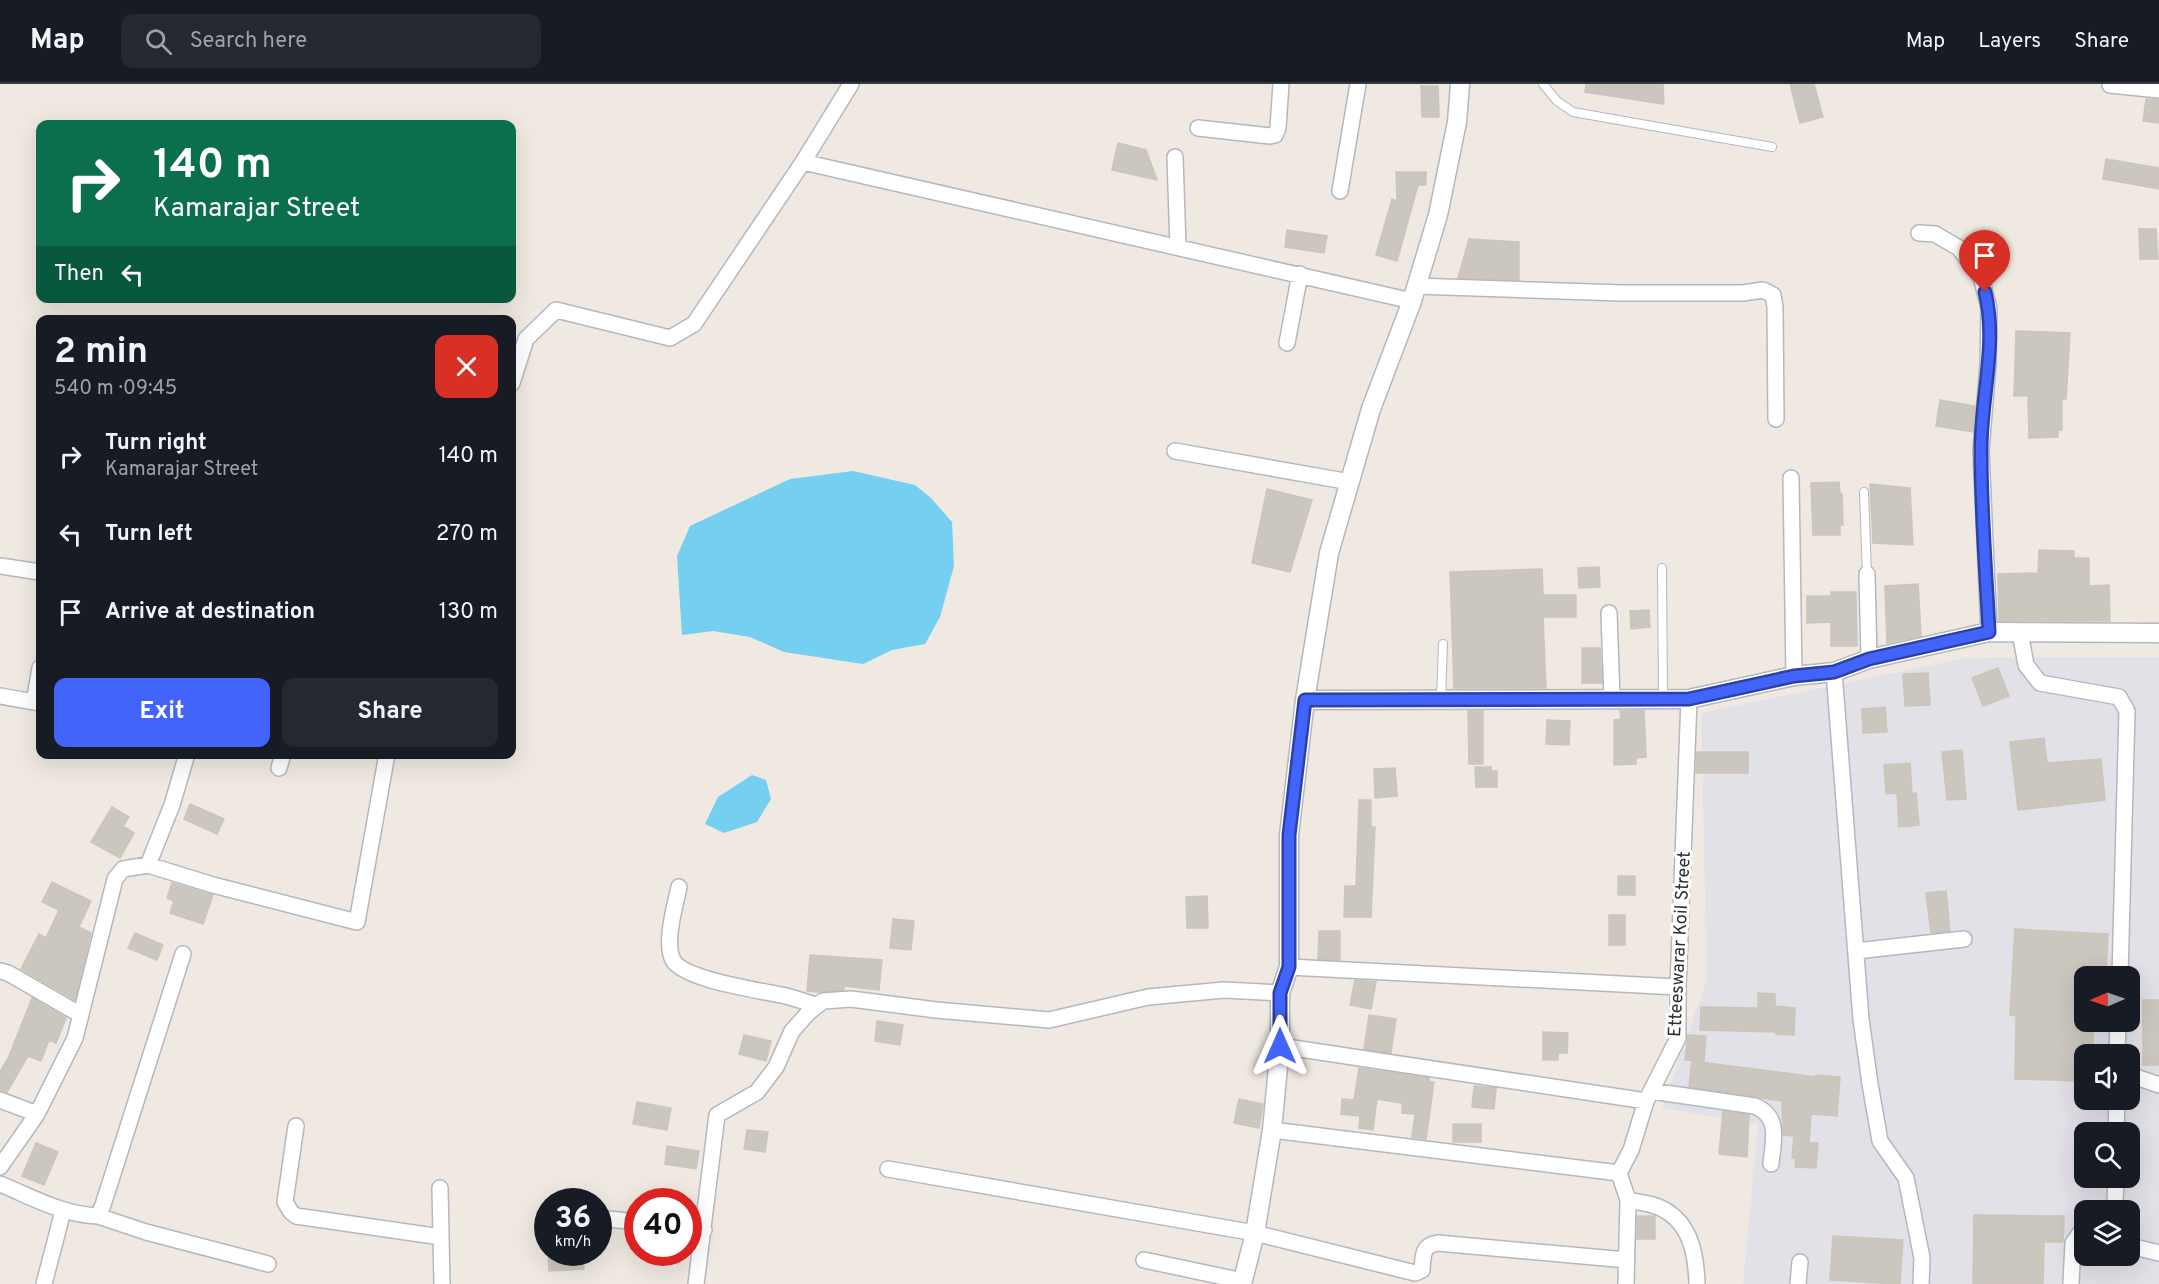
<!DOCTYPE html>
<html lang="en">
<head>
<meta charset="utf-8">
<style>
  :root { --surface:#171b24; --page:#242831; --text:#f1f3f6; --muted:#9ea1a6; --line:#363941; --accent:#4264fb }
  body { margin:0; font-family:Overpass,sans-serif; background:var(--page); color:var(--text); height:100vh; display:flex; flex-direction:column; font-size:22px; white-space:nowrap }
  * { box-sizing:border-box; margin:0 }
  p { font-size:20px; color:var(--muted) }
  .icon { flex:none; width:33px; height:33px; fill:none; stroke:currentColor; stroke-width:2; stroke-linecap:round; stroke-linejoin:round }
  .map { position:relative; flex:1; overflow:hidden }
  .details { position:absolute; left:36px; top:231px; width:480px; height:444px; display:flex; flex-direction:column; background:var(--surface); border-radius:12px; box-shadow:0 6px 24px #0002 }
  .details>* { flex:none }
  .top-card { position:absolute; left:36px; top:36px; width:480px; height:183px; border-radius:12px; box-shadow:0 6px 24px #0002; background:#0b6e4f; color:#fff; overflow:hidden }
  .needle { width:39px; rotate:268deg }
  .buttons { position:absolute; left:2074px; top:882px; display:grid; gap:12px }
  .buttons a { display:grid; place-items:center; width:66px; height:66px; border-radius:12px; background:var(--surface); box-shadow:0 6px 24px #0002; font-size:30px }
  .speed { position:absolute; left:534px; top:1104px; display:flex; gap:12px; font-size:30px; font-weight:700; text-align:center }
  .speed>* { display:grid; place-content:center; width:78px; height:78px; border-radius:50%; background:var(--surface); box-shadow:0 6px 24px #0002; line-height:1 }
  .speed small { font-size:15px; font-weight:400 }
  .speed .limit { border:9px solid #d22; background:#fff; color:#111 }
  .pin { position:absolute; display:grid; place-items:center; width:51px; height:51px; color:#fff; margin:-62px -26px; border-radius:50% 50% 50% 0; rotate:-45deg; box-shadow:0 0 6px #0007 }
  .pin .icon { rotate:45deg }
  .me { position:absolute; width:66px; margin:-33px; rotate:0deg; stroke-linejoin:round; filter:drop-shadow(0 0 4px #0008) }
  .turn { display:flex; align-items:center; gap:21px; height:126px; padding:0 18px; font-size:27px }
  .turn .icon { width:78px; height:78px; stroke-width:2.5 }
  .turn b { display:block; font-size:42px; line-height:51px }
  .then { display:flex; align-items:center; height:57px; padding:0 18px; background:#0003; gap:12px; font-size:22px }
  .round { display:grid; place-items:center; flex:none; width:63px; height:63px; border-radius:12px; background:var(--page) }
  .overview { display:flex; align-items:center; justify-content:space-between; height:102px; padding:0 18px }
  h1 { font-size:36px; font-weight:700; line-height:45px }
  .action { display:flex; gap:12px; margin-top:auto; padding:12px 18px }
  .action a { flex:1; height:69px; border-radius:12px; background:var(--accent); color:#fff; font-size:24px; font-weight:700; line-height:69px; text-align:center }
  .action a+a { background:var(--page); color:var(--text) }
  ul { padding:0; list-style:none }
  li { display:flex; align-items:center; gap:18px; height:78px; padding:0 18px }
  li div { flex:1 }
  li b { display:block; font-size:22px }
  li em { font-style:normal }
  header { display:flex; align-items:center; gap:36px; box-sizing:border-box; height:84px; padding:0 30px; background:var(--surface); border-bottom:2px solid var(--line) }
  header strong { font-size:28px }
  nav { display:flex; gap:33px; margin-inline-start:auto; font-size:21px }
  .search { width:420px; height:54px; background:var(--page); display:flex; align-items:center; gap:15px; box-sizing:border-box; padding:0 21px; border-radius:12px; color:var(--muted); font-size:22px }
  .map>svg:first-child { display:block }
  .industrial { fill:#e3e1e8; fill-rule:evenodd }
  .water { fill:#75cff0 }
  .building { fill:#cbc7bf; stroke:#cbc5ba; stroke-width:1.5 }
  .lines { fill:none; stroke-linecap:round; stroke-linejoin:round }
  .service-casing { stroke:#b4b7c1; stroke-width:10 }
  .minor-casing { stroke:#b4b7c1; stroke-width:18 }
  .tertiary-casing { stroke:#b4b7c1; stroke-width:21 }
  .service { stroke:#fff; stroke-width:8 }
  .minor { stroke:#fff; stroke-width:15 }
  .tertiary { stroke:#fff; stroke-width:18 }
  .route-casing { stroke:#2b41a3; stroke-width:15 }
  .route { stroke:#4264fb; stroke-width:10 }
  .labels { text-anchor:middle; stroke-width:6; stroke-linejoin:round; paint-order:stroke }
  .street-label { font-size:18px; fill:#2e2e2e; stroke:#fff }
</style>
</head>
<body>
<header>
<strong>Map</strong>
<div class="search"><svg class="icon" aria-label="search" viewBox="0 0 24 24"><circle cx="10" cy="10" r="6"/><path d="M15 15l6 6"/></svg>Search here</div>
<nav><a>Map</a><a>Layers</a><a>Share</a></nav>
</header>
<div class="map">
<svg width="2159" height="1200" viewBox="0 0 2159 1200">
  <rect width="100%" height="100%" fill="#efe9e1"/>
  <path class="industrial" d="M2159 573V1200H1743L1758 1040 1662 1024 1707 895 1701 629 1965 574ZM2085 892H2130V938H2085ZM2085 970H2130V1016H2085ZM2085 1048H2130V1094H2085ZM2085 1126H2130V1172H2085Z"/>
  <path class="water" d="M853 387 915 401 931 414 952 438 954 482 940 533 925 560 892 566 863 580 784 568 750 553 713 547 682 551 677 472 690 442 790 395Z
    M752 691 766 696 771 715 757 738 724 749 705 740 718 713Z"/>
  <path class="building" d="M1586 0H1663L1664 20 1585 8Z
    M1790 0H1814L1823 33 1800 39Z
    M1421 2H1438L1439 33H1422Z
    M2146 15 2159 16V39L2143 37Z
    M1118 59 1146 66 1157 96 1112 86Z
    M2106 75 2159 84V105L2103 95Z
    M1396 88H1426V101H1418L1397 177 1376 171 1392 115 1397 117Z
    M2139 145H2156L2158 175H2140Z
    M1287 146 1327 152 1324 169 1285 163Z
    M1469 155 1519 158V196L1458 194Z
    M2016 247 2070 249 2066 315H2062V346H2058V353L2029 354 2028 312H2014Z
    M1940 316 1975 322 1973 348 1936 342Z
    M1839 398 1840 410H1842L1843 441H1840V451H1813L1811 399Z
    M1870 400 1910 404 1913 461 1873 459Z
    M1267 405 1312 416 1290 488 1252 479Z
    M2039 466 2074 467V474H2089V502L2109 501 2110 537H1999L1998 490 2038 489Z
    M1599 483 1600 503 1579 504 1578 484Z
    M1542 485 1543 511H1576V533H1543L1546 604H1454L1450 488Z
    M1918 500 1921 552 1887 559 1885 502Z
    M1831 508H1856L1857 562H1831V538L1807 539V512H1831Z
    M1649 526 1650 543 1631 545 1630 527Z
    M1582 564H1600L1602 599H1582Z
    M1998 584 2009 612 1983 622 1972 594Z
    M1928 589 1930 621 1905 622 1903 590Z
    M1885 623 1887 648 1863 649 1862 625Z
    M1644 626 1646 673 1636 674V680L1614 681V636L1621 635 1620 627Z
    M1468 627H1483V680H1469Z
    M1547 636 1570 637 1569 661 1546 660Z
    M2044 654 2047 679 2101 675 2105 716 2018 726 2010 658Z
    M1962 666 1966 715 1947 716 1942 668Z
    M1697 668H1748V689H1696Z
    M1910 679 1912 710 1916 709 1919 741 1899 743 1897 709 1886 710 1884 681Z
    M1475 683H1491V687H1497V703H1476Z
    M1395 684 1397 712 1375 714 1374 685Z
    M1359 716H1371V743H1375L1371 833H1344L1345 802H1356Z
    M190 720 224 735 217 750 184 735Z
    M112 723 129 733 123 742 134 749 120 774 91 758Z
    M1618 792H1635V811H1618Z
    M52 798 91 817 79 843 91 849 75 916 21 885 39 850 46 854 59 826 42 818Z
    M172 799 213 811 203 840 170 829 174 817 167 814Z
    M1946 807 1950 847 1931 849 1926 809Z
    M1207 812 1208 844H1187L1186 813Z
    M1609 831H1625V861H1609Z
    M893 835 914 837 911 866 890 864Z
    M2015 845 2108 850 2106 892H2085V941H2093V970H2085V997L2015 995 2016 932 2010 931Z
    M1319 847H1340V876L1318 875Z
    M135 849 163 861 157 876 128 864Z
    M810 871 882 876 879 906 844 902V906L819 908 807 907Z
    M1355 896 1376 898 1371 925 1350 921Z
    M1758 909 1775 910V922L1795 924 1794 951 1776 950V948L1700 946 1701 923 1758 924Z
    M32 914 66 934 56 959 49 956 41 977 28 972 7 1008 0 1006V988L9 972Z
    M2143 916H2159V981H2143Z
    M1369 931 1396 935 1391 969 1364 965Z
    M877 937 903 941 900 961 875 957Z
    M1543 948 1568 949 1567 969H1558V976H1543Z
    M744 951 771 957 766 977 739 970Z
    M1688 951 1706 952 1704 977 1685 976Z
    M1692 977 1816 993V991L1840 993 1837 1032 1811 1030 1809 1059H1818L1816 1084 1795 1083 1796 1074H1792L1794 1052 1783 1051 1782 1017 1689 1003Z
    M1359 984 1429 994V998H1434L1426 1055 1412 1053 1415 1030 1402 1029V1019L1377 1015 1373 1046 1359 1044 1360 1032 1341 1030 1342 1015 1354 1016Z
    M1474 1002 1496 1004 1494 1025 1472 1023Z
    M1239 1015 1263 1020 1259 1044 1234 1039Z
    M637 1018 671 1024 667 1046 633 1040Z
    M1723 1027 1749 1031 1747 1073 1719 1070Z
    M1453 1040H1481V1058H1453Z
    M747 1046 768 1048 765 1068 744 1065Z
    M36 1059 58 1068 44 1101 22 1092Z
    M667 1062 699 1067 696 1085 665 1080Z
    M1974 1131 2064 1132 2063 1158H2044L2043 1200H1973Z
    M1637 1132H1655V1155H1637Z
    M1833 1152 1903 1156 1900 1200 1830 1196Z
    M548 1168H583L584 1185 549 1187Z"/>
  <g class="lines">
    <defs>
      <path id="service" d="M1543 0 1557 17 1573 28 1772 63
        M1864 408 1867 490
        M1662 484 1663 614
        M1441 615 1443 560"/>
      <path id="minor" d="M2110 1 2159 6
        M1198 44 1270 52 1275 51 1278 44 1281 0
        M1175 73 1178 163
        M803 78 1412 217
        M1340 107 1358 0
        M1919 149 1935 150 1959 164 1981 193 1989 224 1988 280 1981 367 1989 548
        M1416 202 1621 209H1743L1763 206 1773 211 1775 223 1776 335
        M1287 259 1300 190
        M512 299 526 255 556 226 670 254 694 240 803 78 851 0
        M1175 367 1350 398
        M1791 394 1794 592
        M0 482 40 488
        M1867 490 1869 575
        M1609 529 1612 615
        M2020 548 2026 581 2040 599 2119 613 2127 627 2120 892
        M1834 588 1861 935 1870 1000 1880 1057 1906 1094 1922 1174 1921 1200
        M0 612 40 619
        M34 618 40 584
        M279 684 283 670
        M148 781 172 721 187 670
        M679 803C675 822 664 859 673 876 683 896 763 907 786 912 797 915 807 918 817 922
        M1856 867 1964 855
        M1289 883 1678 903
        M0 887 8 889 81 931
        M1280 962 1646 1017
        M2117 970 2118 938
        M2130 991 2159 1001
        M1651 1007 1755 1022C1781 1033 1773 1057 1771 1080
        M0 1016 37 1030
        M296 1042 285 1118 291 1128 296 1132 441 1153
        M1272 1046 1619 1089
        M2116 1048 2117 1016
        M0 1083 37 1030 75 954 115 795 123 785 148 781 213 801 357 838 387 670
        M888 1085 1255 1149 1415 1189 1422 1186C1423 1172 1422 1161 1438 1159L1627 1176
        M0 1100C32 1113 63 1131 98 1132L103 1121 183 870
        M440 1104 442 1200
        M1628 1116C1637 1118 1647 1119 1656 1122 1690 1135 1696 1168 1697 1200
        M2110 1126 2115 1119 2116 1094
        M98 1132 146 1148 268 1180
        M598 1134 638 1138
        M688 1144 704 1146
        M2130 1162 2159 1169
        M1144 1176 1243 1197
        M44 1200 63 1127
        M696 1200 717 1031 757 1008 776 983 792 947 809 928 823 917 851 915 936 926 1049 936 1148 913 1224 906 1280 909
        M1626 1200 1628 1116 1619 1089 1631 1066 1646 1017 1678 954V903L1689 615
        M1798 1200 1800 1178
        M2071 1200 2073 1159 2085 1142"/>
      <path id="tertiary" d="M1305 616 1689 615 1794 592 1834 588 1869 575 1989 548 2159 549
        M1242 1200 1255 1149 1272 1046 1280 962V909L1289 883V751L1305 616 1329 469 1371 325 1412 217 1438 131 1457 38 1460 0"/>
    </defs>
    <use href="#service" class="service-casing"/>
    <use href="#minor" class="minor-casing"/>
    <use href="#tertiary" class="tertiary-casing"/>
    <use href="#service" class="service"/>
    <use href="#minor" class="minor"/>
    <use href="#tertiary" class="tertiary"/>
  </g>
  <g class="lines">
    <defs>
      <path id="route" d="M1280 962V909L1289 883V751L1305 616 1689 615 1794 592 1834 588 1869 575 1989 548C1986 488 1981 428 1981 369 1980 316 1998 260 1985 208"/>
    </defs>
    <use href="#route" class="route-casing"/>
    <use href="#route" class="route"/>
  </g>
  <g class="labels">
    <g class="street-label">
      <text transform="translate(1679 860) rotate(-87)" y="6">Etteeswarar Koil Street</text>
    </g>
  </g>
</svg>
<div class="buttons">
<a><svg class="needle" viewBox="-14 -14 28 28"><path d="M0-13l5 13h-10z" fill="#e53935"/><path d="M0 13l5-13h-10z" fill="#9ea1a6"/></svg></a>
<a><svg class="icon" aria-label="sound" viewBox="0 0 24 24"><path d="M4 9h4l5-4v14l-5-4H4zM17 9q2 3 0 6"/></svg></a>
<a><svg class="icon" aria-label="search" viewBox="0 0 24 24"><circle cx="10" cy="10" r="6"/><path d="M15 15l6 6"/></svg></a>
<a><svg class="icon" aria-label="layers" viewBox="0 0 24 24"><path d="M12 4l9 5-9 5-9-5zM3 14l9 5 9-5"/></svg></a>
</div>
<div class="speed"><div>36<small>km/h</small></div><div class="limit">40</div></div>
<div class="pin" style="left:1985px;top:208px;background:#d93025"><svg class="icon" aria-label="arrive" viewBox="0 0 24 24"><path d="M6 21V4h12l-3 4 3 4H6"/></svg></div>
<svg class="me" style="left:1280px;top:962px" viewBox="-20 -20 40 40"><path d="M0-17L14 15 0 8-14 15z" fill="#4264fb" stroke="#fff" stroke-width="4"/></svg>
<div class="top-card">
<div class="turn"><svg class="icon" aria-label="right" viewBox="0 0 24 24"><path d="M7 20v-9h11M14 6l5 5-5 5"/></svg><div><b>140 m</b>Kamarajar Street</div></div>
<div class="then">Then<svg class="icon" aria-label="left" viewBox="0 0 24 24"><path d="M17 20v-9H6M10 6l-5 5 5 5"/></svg></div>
</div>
<section class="details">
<div class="overview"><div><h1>2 min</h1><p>540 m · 09:45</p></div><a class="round" style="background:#d93025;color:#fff"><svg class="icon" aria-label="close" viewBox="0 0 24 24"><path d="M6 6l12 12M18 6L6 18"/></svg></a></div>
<ul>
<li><svg class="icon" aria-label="right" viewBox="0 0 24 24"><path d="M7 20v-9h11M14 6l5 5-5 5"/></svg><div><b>Turn right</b><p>Kamarajar Street</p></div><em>140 m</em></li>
<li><svg class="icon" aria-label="left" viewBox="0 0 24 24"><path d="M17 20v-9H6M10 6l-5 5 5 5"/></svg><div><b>Turn left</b></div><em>270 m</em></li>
<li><svg class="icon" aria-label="arrive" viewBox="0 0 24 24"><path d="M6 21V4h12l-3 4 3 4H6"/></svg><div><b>Arrive at destination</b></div><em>130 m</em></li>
</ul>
<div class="action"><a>Exit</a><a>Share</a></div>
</section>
</div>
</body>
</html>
